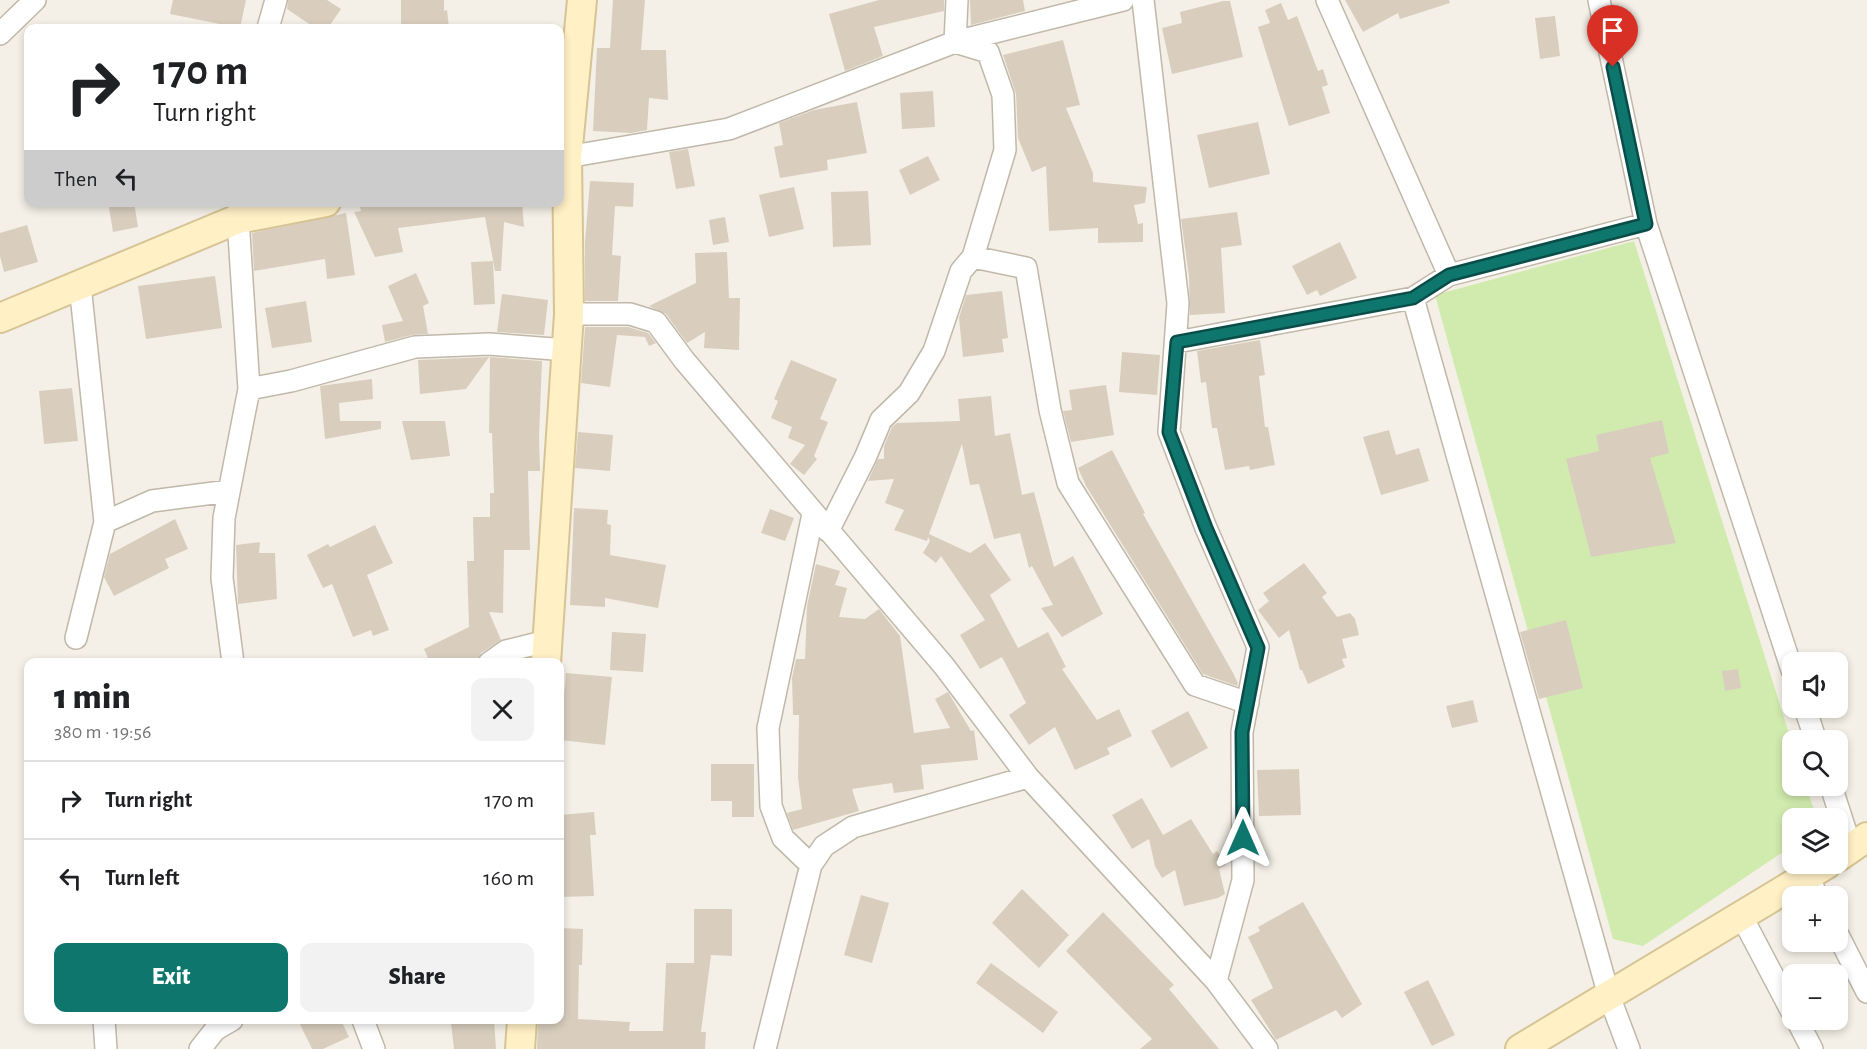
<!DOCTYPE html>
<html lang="en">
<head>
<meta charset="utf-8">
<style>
  :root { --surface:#fff; --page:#f2f2f2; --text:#202124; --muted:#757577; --line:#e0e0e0; --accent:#0f766e }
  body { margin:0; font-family:"Alegreya Sans",sans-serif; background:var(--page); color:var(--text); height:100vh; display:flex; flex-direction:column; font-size:22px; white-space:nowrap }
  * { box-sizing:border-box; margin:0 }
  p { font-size:20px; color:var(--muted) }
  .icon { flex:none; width:33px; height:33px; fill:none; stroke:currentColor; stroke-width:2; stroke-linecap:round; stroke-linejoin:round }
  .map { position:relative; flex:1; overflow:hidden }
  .sheet { position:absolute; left:24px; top:658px; width:540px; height:366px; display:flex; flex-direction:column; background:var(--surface); border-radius:12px; box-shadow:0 3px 9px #0003 }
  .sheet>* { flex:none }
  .top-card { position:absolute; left:24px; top:24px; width:540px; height:183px; border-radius:12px; box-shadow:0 3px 9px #0003; background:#fff; color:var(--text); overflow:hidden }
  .fabs { position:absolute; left:1782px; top:652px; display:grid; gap:12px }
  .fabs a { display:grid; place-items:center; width:66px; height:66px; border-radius:12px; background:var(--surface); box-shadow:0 3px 9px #0003; font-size:30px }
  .pin { position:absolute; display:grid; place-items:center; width:51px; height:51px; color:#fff; margin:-62px -26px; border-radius:50% 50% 50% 0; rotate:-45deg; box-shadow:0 0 6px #0007 }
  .pin .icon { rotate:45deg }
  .me { position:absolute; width:66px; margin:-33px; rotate:0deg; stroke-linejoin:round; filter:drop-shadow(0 0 4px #0008) }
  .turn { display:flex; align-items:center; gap:21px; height:126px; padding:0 30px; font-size:27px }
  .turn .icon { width:78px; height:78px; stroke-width:2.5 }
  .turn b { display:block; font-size:42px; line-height:51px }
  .then { display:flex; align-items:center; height:57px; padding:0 30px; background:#0003; gap:12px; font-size:22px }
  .round { display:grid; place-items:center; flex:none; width:63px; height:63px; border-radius:12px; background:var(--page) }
  .head { display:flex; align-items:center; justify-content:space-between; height:102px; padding:0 30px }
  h1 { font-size:36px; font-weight:800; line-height:45px }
  .cta { display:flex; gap:12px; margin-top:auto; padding:12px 30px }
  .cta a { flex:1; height:69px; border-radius:12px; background:var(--accent); color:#fff; font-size:24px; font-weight:800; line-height:69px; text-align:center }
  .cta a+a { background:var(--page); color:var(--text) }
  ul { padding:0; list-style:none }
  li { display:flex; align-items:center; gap:18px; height:78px; padding:0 30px; border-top:2px solid var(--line) }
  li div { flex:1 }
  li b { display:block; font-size:22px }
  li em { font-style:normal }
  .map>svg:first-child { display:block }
  .green { fill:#d0ebad }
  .building { fill:#d9cebe }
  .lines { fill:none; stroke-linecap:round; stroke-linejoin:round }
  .street-casing { stroke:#c0b8a9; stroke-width:24 }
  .secondary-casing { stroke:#d7c494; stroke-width:32 }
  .street { stroke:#fff; stroke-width:21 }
  .secondary { stroke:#fff0c6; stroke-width:28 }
  .route-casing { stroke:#0a4d48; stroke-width:15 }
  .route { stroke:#0f766e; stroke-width:10 }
</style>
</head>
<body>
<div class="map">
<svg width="1867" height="1049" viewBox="0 0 1867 1049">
  <rect width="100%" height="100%" fill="#f4f0e7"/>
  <path class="green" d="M1634 241 1792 743V786H1806L1817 819H1792V846L1643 946 1613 939 1435 295Z"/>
  <path class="building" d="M173 0H246L240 28 170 14Z
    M288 0H327L341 9 328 28H315L287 9Z
    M401 0H444V11L447 10 449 28H401Z
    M613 0H645L641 50H666L668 100 649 98 647 130 631 133 593 131 597 48H610Z
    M879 0H944V11L874 27 883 56 845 71 829 14Z
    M970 0H1023L1025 11 971 25Z
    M1345 0H1449L1450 3 1400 19 1398 13 1363 32Z
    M1223 1H1230L1243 57 1172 74 1162 28 1182 23 1180 12Z
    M1281 3 1288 20 1297 16 1318 71 1323 69 1328 85 1322 87 1330 113 1289 126 1258 27 1270 23 1265 10Z
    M1555 16 1560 56 1540 59 1535 18Z
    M1063 40 1080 105 1066 108 1093 173V182L1147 187 1145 203 1134 205 1138 224 1143 223V242L1098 243V228L1049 231 1046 166 1032 172 1018 138 1016 94 1003 55Z
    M933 91 935 127 902 129 900 93Z
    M857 102 867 153 827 160 828 170 780 178 774 147 783 145 779 123 814 110Z
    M1258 122 1270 174 1209 188 1197 135Z
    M688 149 695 186 676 189 669 152Z
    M928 156 940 180 910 195 899 170Z
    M590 181 634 183 633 207 615 206 612 255 621 256 618 301H585V242Z
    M794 187 804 229 769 237 759 195Z
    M868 191 871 245 833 247 831 192Z
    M108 202H134L138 227 113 232Z
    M386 202H522L524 227 504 222 501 271H495L485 217 398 228 403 252 375 257 354 212 361 211 360 207Z
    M1237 212 1242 245 1221 248 1225 313 1190 315 1189 277 1181 219Z
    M346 213 355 275 327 279 325 259 254 271 252 233Z
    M725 217 729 242 713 245 709 220Z
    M27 225 38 262 4 272 0 256V233Z
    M1340 242 1357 278 1320 296 1317 290 1307 295 1292 266Z
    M727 252 729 298H740L739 350 704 348 705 332 687 343 666 314 649 306 696 283 695 253Z
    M493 261 495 304 474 305 471 262Z
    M416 273 429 303 423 306 428 334 412 335 385 342 382 325 403 321 388 286Z
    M215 276 222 328 146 339 138 286Z
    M1002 291 1008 338 1002 339 1004 352 963 357 959 318 966 295Z
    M502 294 548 300 544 335 497 332Z
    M306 301 312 342 272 348 265 308Z
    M585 327H628L648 333 656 343 649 346 645 337 617 335 610 387 581 383Z
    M1260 340 1265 375 1259 376 1265 427H1268L1275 465 1250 470 1249 466 1225 470 1217 428H1212L1206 382 1201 383 1197 351Z
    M1122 352 1160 355 1157 395 1119 392Z
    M489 357 466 389 420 394 418 360Z
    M490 357 542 361 539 436 540 471H528L530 550H504L503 613 489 612 501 640 481 653 476 663H430L424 649 469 627 467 561H474L473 517H490V493H494L492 433H489Z
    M791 360 837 379 820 419 828 422 814 456 817 459 804 475 790 464 805 445 788 438 792 427 771 418 778 401 774 399Z
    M372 379 373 399 339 403 340 421H381V429L325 439 320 386Z
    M1106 385 1114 435 1071 442 1063 411 1072 410 1069 390Z
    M72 388 78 441 44 444 39 391Z
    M991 396 995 436 1010 433 1022 495 1034 492 1054 567 1073 556 1103 614 1062 637 1041 608 1053 605 1032 566 1029 568 1020 533 994 539 979 484 970 485 962 444 929 534 970 553 985 543 1011 580 990 595 1018 648 1048 632 1066 667 1062 669 1097 720 1119 709 1132 736 1107 748 1110 754 1075 770 1055 727 1029 745 1009 715 1026 703 1002 657 980 669 960 635 985 620 941 556 936 563 923 553 930 541 928 537 927 541 894 530 904 510 885 503 894 479 868 481 878 459H884V446L892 427 897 423 960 421 958 399Z
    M1662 420 1669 453 1650 458 1676 543 1591 557 1566 459 1599 451 1596 435Z
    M402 421H445L450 456 411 460Z
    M1389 430 1396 455 1419 448 1429 481 1381 495 1363 437Z
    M578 432 613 435 610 471 575 468Z
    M1112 450 1145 513 1143 514 1232 671 1238 683 1237 686 1203 674 1086 486 1078 468Z
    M574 508 608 510 607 524 611 525 610 555 666 565 658 608 605 598V607L570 605Z
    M770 509 794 518 785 541 761 533Z
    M175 519 188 549 165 559 169 568 114 596 104 577 110 554Z
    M375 525 393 563 367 575 389 630 373 636 371 630 353 637 332 584 323 588 307 555 328 544 330 547Z
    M260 542 259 553H275L277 599 238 604 236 545Z
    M1304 563 1327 593 1322 597 1337 617 1350 613 1355 619 1359 635 1342 639 1347 658 1342 659 1345 667 1308 684 1302 670H1300L1289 630 1279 638 1258 610 1269 601 1263 593Z
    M816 564 840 571 835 585 847 588 839 617 865 619 879 609 900 636 914 733 950 728 935 699 948 692 971 731 974 730 978 760 921 765 924 789 894 793 892 783 852 789 859 811 793 830 787 813 802 809 798 777 799 715H793L792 678 796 659H805L807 606Z
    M1566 620 1583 688 1539 699 1520 632Z
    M612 632 646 634 643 672 610 670Z
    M1738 669 1741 688 1725 691 1722 671Z
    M566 673 612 677 605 745 560 740Z
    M1473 700 1478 722 1452 728 1446 706Z
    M1188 711 1208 748 1171 768 1151 731Z
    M711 764H754V817H732V801H711Z
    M1299 769 1301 815 1259 816 1257 770Z
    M1142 798 1163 835 1191 819 1213 854 1217 851 1226 865 1219 869 1225 894 1218 898 1184 906 1175 870 1162 878 1155 866 1149 839 1132 849 1112 815Z
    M594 812 596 835H590L594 896 560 897V847H563L560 815Z
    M1022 889 1069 935 1039 968 992 923Z
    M861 895 889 903 872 963 844 955Z
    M1303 902 1362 1004 1342 1018 1336 1010 1276 1040 1251 1000 1273 988 1248 937 1260 931 1258 927Z
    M694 909H732V956L711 955 701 1032H706L705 1049H537L538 1020H560V928L583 929 582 965H579L578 1019 630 1022 629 1031H663L666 963H694Z
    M1103 912 1174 985 1169 989 1219 1049H1140L1152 1039 1066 951Z
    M991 963 1058 1012 1043 1033 976 983Z
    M1428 980 1455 1035 1432 1046 1404 992Z
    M298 1020H341L349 1037 323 1049H312Z
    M494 1020 496 1049H454L451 1023Z"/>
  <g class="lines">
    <defs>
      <path id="street" d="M957 0 955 42 988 52 1003 95 1005 150 973 257
        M1143 0 1178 303 1169 432 1206 528 1258 647 1242 732 1243 880 1216 981
        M1327 0 1449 275
        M1599 0 1646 224 1792 670
        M268 28 276 0
        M0 34 35 0
        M567 157 729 129 955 42 1123 0
        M80 285 105 522
        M1413 298 1449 275 1646 224
        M569 314H630L656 322 684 360 944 666 1028 777 1216 981 1267 1049
        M1177 342 1413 298 1609 996 1629 1049
        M249 389 291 381 415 347 489 344 567 350
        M828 531 865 458 881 420 909 393 934 351 961 271 973 257 1026 268 1050 410 1068 483 1195 685 1248 703
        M76 638 105 522 152 501 229 491
        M233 663 222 578 224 518 249 389 238 219 241 202
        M489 663 506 651 547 641
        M1805 708 1816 741
        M1831 786 1851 848
        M811 865 783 838 771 806 768 728 813 514
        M1808 878 1818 897
        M1742 917 1792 1012
        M1838 935 1867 992
        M104 1020 106 1049
        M363 1020 374 1049
        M1797 1020 1812 1049
        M200 1049 215 1030 232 1020
        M765 1049 811 865 824 846 853 827 1028 777"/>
      <path id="secondary" d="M0 318 238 219 326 202
        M546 663 569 314 567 157 582 0
        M1838 857 1867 837
        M520 1049 522 1020
        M1520 1049 1827 864"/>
    </defs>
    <use href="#street" class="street-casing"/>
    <use href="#secondary" class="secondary-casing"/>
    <use href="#street" class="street"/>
    <use href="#secondary" class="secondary"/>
  </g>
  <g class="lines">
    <defs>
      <path id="route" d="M1243 838 1242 732 1258 648 1206 528 1169 432 1177 342 1413 298 1449 275 1646 224 1613 67"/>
    </defs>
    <use href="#route" class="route-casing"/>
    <use href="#route" class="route"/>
  </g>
</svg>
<div class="fabs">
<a><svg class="icon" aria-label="sound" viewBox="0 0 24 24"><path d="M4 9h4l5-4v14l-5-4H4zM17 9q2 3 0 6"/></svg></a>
<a><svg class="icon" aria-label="search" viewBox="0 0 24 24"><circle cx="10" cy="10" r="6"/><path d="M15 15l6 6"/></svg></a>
<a><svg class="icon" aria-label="layers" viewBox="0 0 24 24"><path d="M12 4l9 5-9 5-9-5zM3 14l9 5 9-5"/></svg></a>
<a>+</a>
<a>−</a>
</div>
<div class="pin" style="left:1613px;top:67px;background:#d93025"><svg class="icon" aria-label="arrive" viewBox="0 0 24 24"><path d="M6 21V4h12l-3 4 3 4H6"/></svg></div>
<svg class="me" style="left:1243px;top:838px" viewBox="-20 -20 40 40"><path d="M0-17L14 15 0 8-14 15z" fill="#0f766e" stroke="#fff" stroke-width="4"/></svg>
<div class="top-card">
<div class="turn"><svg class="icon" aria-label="right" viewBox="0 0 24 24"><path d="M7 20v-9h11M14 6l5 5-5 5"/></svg><div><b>170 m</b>Turn right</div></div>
<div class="then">Then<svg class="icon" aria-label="left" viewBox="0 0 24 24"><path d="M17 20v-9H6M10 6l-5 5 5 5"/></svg></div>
</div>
<section class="sheet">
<div class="head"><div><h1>1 min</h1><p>380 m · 19:56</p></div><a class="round"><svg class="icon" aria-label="close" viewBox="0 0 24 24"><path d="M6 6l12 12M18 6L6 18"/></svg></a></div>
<ul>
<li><svg class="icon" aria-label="right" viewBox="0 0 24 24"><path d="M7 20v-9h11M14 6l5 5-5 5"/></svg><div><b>Turn right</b></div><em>170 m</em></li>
<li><svg class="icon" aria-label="left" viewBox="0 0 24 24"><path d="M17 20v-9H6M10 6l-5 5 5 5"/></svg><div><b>Turn left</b></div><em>160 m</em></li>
</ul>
<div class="cta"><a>Exit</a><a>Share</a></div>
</section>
</div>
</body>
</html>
